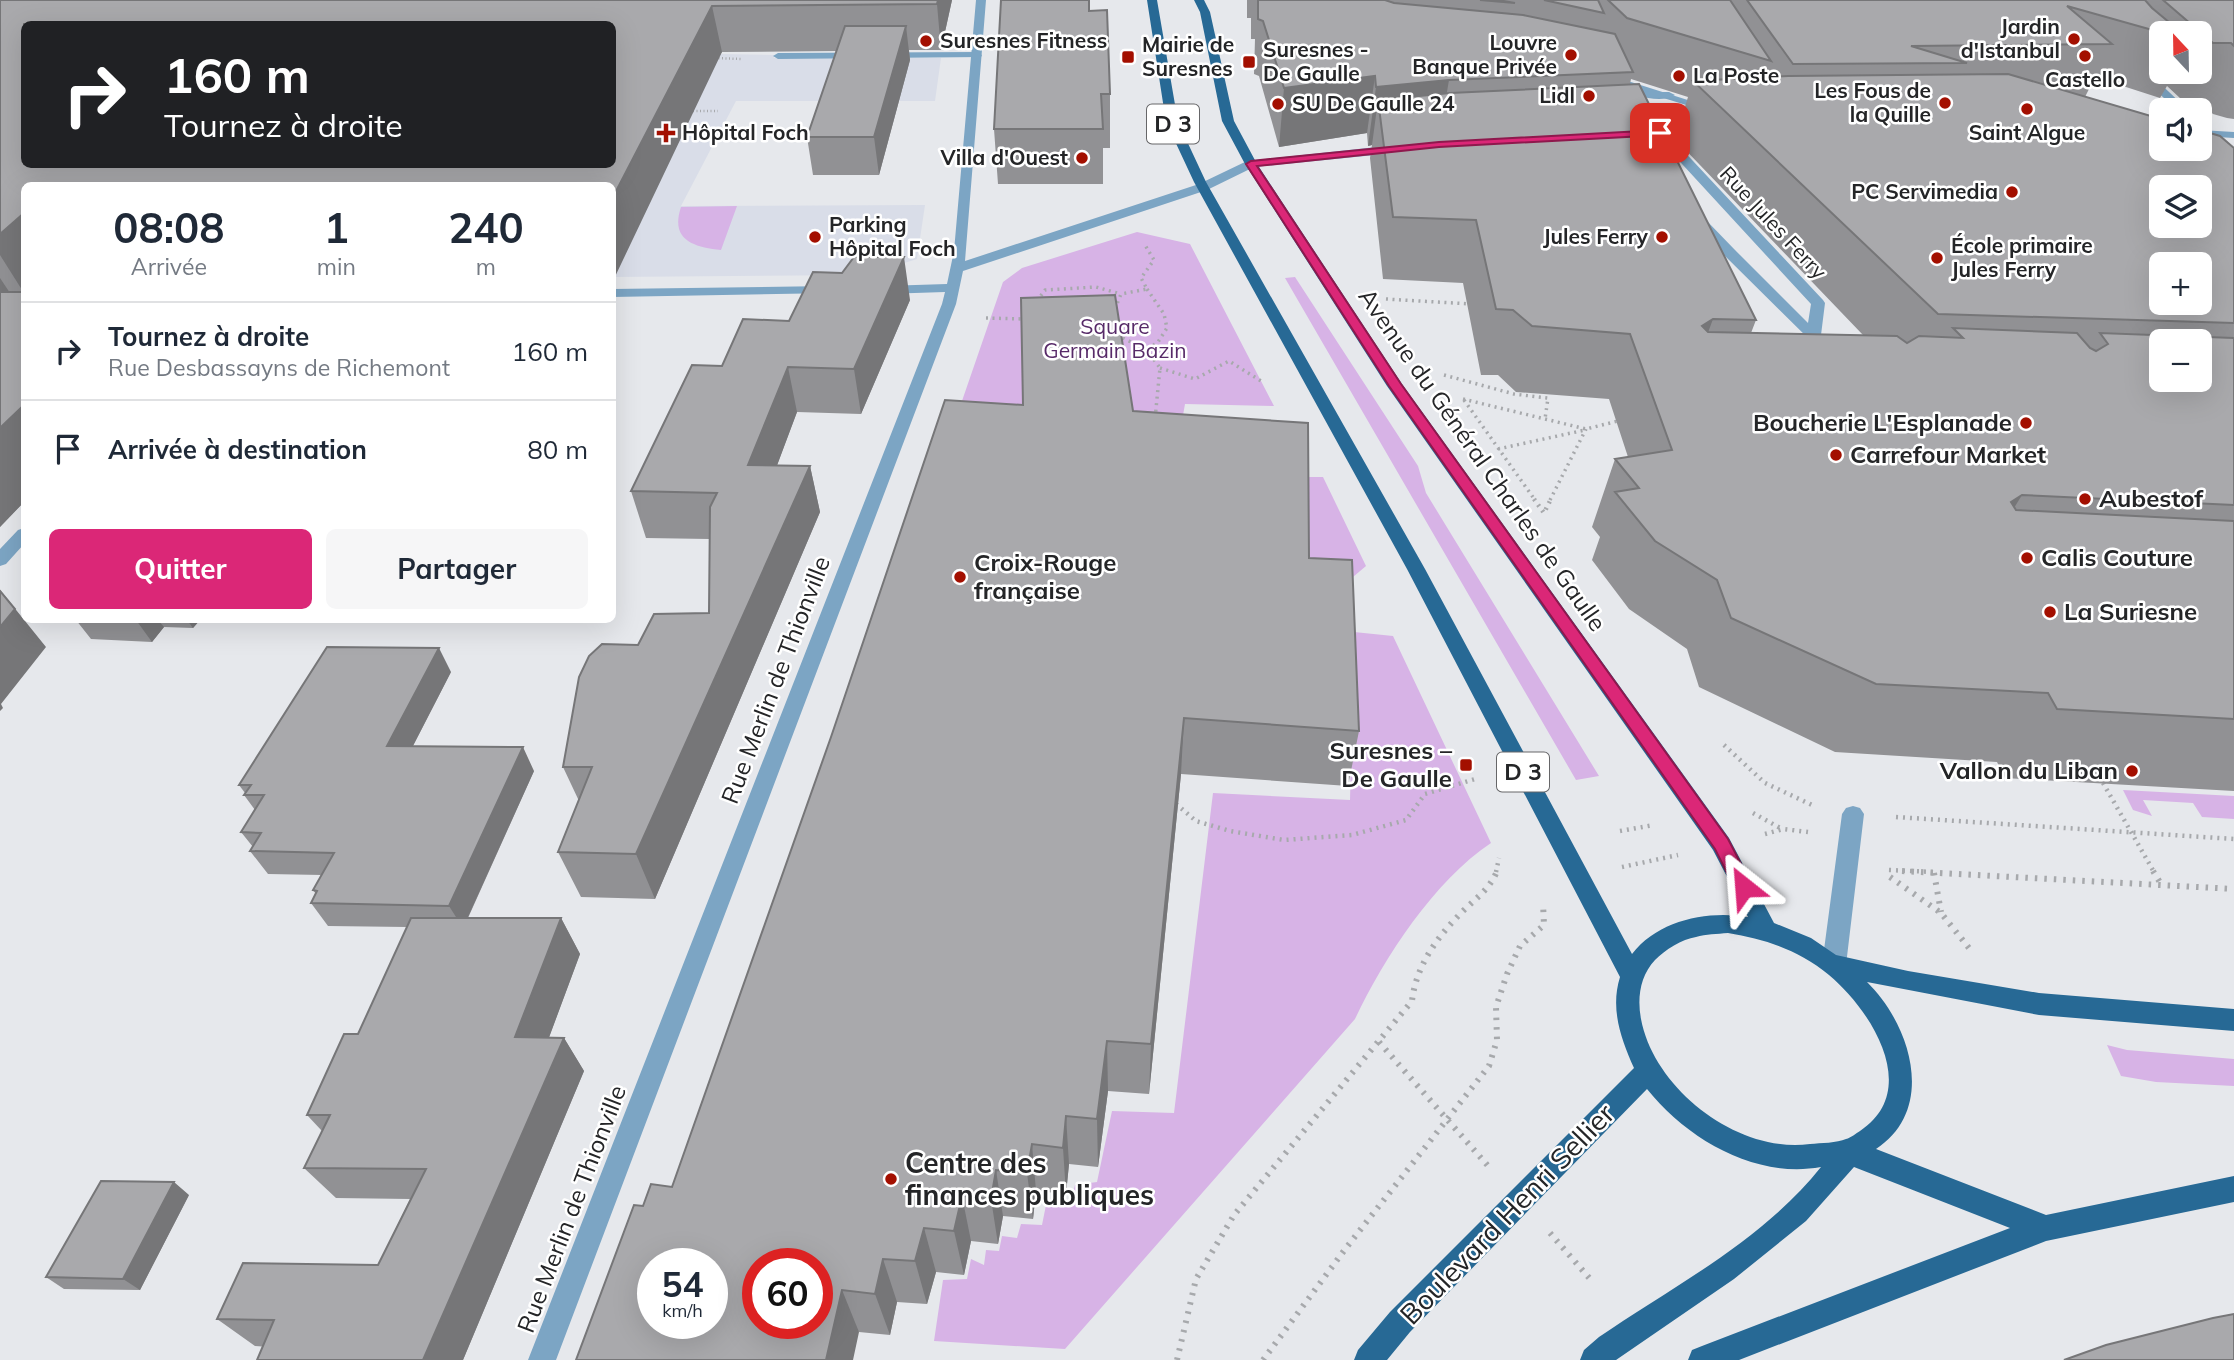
<!DOCTYPE html>
<html lang="fr">
<head>
<meta charset="utf-8">
<style>
  :root { --surface:#fff; --page:#f6f6f7; --text:#1f2937; --muted:#747a83; --line:#e0e1e3; --accent:#db2777 }
  body { margin:0; font-family:Mulish,sans-serif; background:var(--page); color:var(--text); height:100vh; display:flex; flex-direction:column; font-size:26px; white-space:nowrap }
  * { box-sizing:border-box; margin:0 }
  p { font-size:23px; color:var(--muted) }
  .icon { flex:none; width:38px; height:38px; fill:none; stroke:currentColor; stroke-width:2; stroke-linecap:round; stroke-linejoin:round }
  .map { position:relative; flex:1; overflow:hidden }
  .details { position:absolute; left:21px; top:182px; width:595px; height:441px; display:flex; flex-direction:column; background:var(--surface); border-radius:10px; box-shadow:0 7px 28px #0002 }
  .details>* { flex:none }
  .guide { position:absolute; left:21px; top:21px; width:595px; height:147px; border-radius:10px; box-shadow:0 7px 28px #0002; background:#202124; color:#fff; overflow:hidden }
  .needle { width:46px; rotate:338deg }
  .fabs { position:absolute; left:2149px; top:21px; display:grid; gap:14px }
  .fabs a { display:grid; place-items:center; width:63px; height:63px; border-radius:10px; background:var(--surface); box-shadow:0 7px 28px #0002; font-size:35px }
  .speed { position:absolute; left:637px; top:1248px; display:flex; gap:14px; font-size:35px; font-weight:700; text-align:center }
  .speed>* { display:grid; place-content:center; width:91px; height:91px; border-radius:50%; background:var(--surface); box-shadow:0 7px 28px #0002; line-height:1 }
  .speed small { font-size:18px; font-weight:400 }
  .speed .limit { border:10px solid #d22; background:#fff; color:#111 }
  .pin { position:absolute; display:grid; place-items:center; width:60px; height:60px; color:#fff; margin:-30px; border-radius:14px; box-shadow:0 4px 10px #0006 }
  .me { position:absolute; width:77px; margin:-38px; rotate:332deg; stroke-linejoin:round; filter:drop-shadow(0 0 5px #0008) }
  .turn { display:flex; align-items:center; gap:24px; height:147px; padding:0 28px; font-size:32px }
  .turn .icon { width:91px; height:91px; stroke-width:2.5 }
  .turn b { display:block; font-size:49px; line-height:60px }
  .eta { display:flex; justify-content:space-evenly; align-items:center; height:119px; text-align:center }
  .eta b { font-size:42px; font-weight:700; line-height:49px }
  .cta { display:flex; gap:14px; margin-top:auto; padding:14px 28px }
  .cta a { flex:1; height:80px; border-radius:10px; background:var(--accent); color:#fff; font-size:28px; font-weight:700; line-height:80px; text-align:center }
  .cta a+a { background:var(--page); color:var(--text) }
  ul { padding:0; list-style:none }
  li { display:flex; align-items:center; gap:21px; height:98px; padding:0 28px; border-top:2px solid var(--line) }
  li div { flex:1 }
  li b { display:block; font-size:26px }
  li em { font-style:normal }
  .map>svg:first-child { display:block }
  .built { fill:#d9dde8 }
  .green { fill:#d7b3e6 }
  .lines { fill:none; stroke-linecap:round; stroke-linejoin:round }
  .path-far3 { stroke:#a7a9ac; stroke-width:2.5; stroke-dasharray:1 2.5; stroke-linecap:butt }
  .path-far2 { stroke:#a7a9ac; stroke-width:3.5; stroke-dasharray:2 4.5; stroke-linecap:butt }
  .path-far1 { stroke:#a7a9ac; stroke-width:4.5; stroke-dasharray:2 5; stroke-linecap:butt }
  .path { stroke:#a7a9ac; stroke-width:6; stroke-dasharray:2.5 7; stroke-linecap:butt }
  .service { fill:#7ca5c4; fill-rule:evenodd }
  .pedestrian { fill:#7ca5c4; fill-rule:evenodd }
  .minor { fill:#7ca5c4; fill-rule:evenodd }
  .primary { fill:#276995; fill-rule:evenodd }
  .wall { fill:#919194; fill-rule:evenodd }
  .shaded-wall { fill:#767678 }
  .building { fill:#a9a9ac; stroke:#767678; stroke-width:2; fill-rule:evenodd }
  .route { fill:#db2777; stroke:#8e194d; stroke-width:2 }
  .poi-dot { fill:#a30f00; stroke:#fff; stroke-width:2.5 }
  .labels { text-anchor:middle; stroke-width:5; stroke-linejoin:round; paint-order:stroke }
  .far-poi-label { font-size:21px; font-weight:bold; fill:#242527; stroke:#fff; text-anchor:start }
  .far-street-label { font-size:21px; fill:#242527; stroke:#fff }
  .far-park-label { font-size:21px; fill:#572a68; stroke:#fff }
  .shield { fill:#fff; stroke:#666668; stroke-width:2 }
  .shield-label { font-size:23px; font-weight:bold; fill:#242527 }
  .poi-label { font-size:24px; font-weight:bold; fill:#242527; stroke:#fff; text-anchor:start }
  .street-label { font-size:24px; fill:#242527; stroke:#fff }
  .near-poi-label { font-size:28px; font-weight:bold; fill:#242527; stroke:#fff; text-anchor:start }
  .near-street-label { font-size:28px; fill:#242527; stroke:#fff }
</style>
</head>
<body>
<div class="map">
<svg width="2234" height="1360" viewBox="0 0 2234 1360">
  <rect width="100%" height="100%" fill="#e6e8ec"/>
  <path class="built" d="M28 0 612 24H24V164H612L720 54 774 55V58H941L935 101H736L681 206 925 205 917 259 866 275 613 277 612 186H24L0 19Z"/>
  <path class="green" d="M737 206 721 250C693 247 670 240 681 207Z
    M1137 232 1190 244 1274 406 1185 404 1179 438 953 427 1003 282 1022 268Z
    M1295 277 1418 466 1426 493 1599 776 1576 780 1285 278Z
    M1301 477H1323L1366 566 1353 577 1301 581Z
    M1354 632 1393 636 1491 843C1434 881 1384 958 1355 1019L1065 1349 934 1341 943 1280 967 1279 971 1259 984 1265 986 1250 999 1251 1002 1236 1017 1238 1021 1224 1042 1225 1047 1200 1070 1204 1075 1185 1097 1182 1112 1111 1174 1113 1213 793 1350 800Z
    M2123 790 2234 796V819L2202 817 2193 803 2143 800 2152 816 2133 810Z
    M2107 1045 2127 1050 2234 1059V1086L2156 1082 2121 1076Z"/>
  <g class="lines">
    <path class="path-far3" d="M715 58 741 59
      M693 111H718"/>
    <path class="path-far2" d="M1147 289 1164 314 1167 328 1158 342 1147 350
      M1386 299 1471 304
      M1037 301 1045 290 1096 287 1121 294
      M1115 309 1121 294 1147 289 1141 278 1154 260 1145 245
      M986 318 1024 319
      M1117 335 1147 350 1160 368 1155 419
      M1160 368 1195 379 1229 361 1261 381 1265 380
      M1444 375 1514 394 1548 398 1545 419
      M1463 399 1586 429 1622 420
      M1464 400 1535 500
      M1498 449 1585 430
      M1550 500 1586 429"/>
    <path class="path-far1" d="M1534 499 1544 513 1551 499
      M1724 745 1765 783 1812 805
      M2103 783 2154 872
      M1176 804 1196 821 1230 831 1284 840 1352 835 1406 820 1425 794 1475 779
      M1753 813 1782 829
      M1896 817 2234 839
      M1620 831 1654 825
      M1765 834 1783 829 1808 832
      M1622 867 1678 855
      M1889 870 1933 872
      M1496 872 1499 858"/>
    <path class="path" d="M1902 871 2234 889
      M2153 871 2161 884
      M1934 873 1941 912
      M1890 877 1941 913 1969 948
      M1379 1042 1489 1167
      M1550 1233 1591 1280
      M1177 1360 1196 1279 1234 1215 1412 1001C1416 966 1437 937 1462 912 1475 899 1490 889 1497 871
      M1263 1360 1346 1248 1489 1066 1497 1040 1496 1007 1507 974 1520 946 1544 925 1543 903"/>
    <path class="service" d="M977 52 982 55 981 57 778 59 773 56 778 53Z
      M1601 75H1609L1716 109 1706 111 1601 79Z
      M1853 806 1860 808 1864 814 1846 965 1842 972 1834 975 1826 972 1822 965 1842 814 1846 808Z"/>
    <path class="pedestrian" d="M1621 84 1649 92H1669L1675 95C1659 105 1634 94 1617 89V85Z
      M1671 146H1679L1823 300 1825 303 1821 335 1826 341 1824 344H1814L1725 256V250H1735L1808 323 1811 304 1671 152Z"/>
    <path class="minor" d="M976 0H986L965 261 1199 184 1247 161 1395 145 1401 149 1395 153 1254 167 1207 190 963 271 956 304 556 1360H528L942 304 945 292 884 294 877 290 884 286 947 284 954 251Z
      M2141 73H2149L2188 110H2177L2141 77Z
      M1702 128 1706 129V133L1638 137 1632 134 1638 131Z
      M2200 130 2234 132V138L2200 136Z
      M1699 217 1704 218 1735 250V256H1725L1694 224V218Z
      M829 286 834 287V293L612 297V289Z
      M24 528V544L6 564 0 566V549L18 530Z"/>
    <path class="primary" d="M1147 0H1157L1178 122 1206 182 1425 569 1632 954C1658 920 1708 910 1748 917L1713 850 1387 386 1245 164 1222 121 1200 12 1194 0H1204L1210 12 1234 121 1257 164 1402 384 1729 838 1774 923 1811 938 1836 955 1908 971 2039 993 2234 1009V1031L2039 1015 1867 982C1911 1025 1937 1109 1876 1149L2046 1215 2234 1176V1202L2046 1241 1739 1360H1688L1692 1350 1702 1346 2010 1228 1854 1167 1806 1221 1734 1279 1616 1360H1580L1584 1350 1599 1337C1674 1286 1763 1240 1821 1167 1755 1179 1687 1139 1647 1089L1410 1332 1387 1360H1354L1358 1350 1390 1312 1634 1068C1621 1039 1610 1009 1620 977L1407 569 1194 182 1166 122ZM1728 933C1765 939 1799 950 1829 975 1871 1010 1922 1090 1860 1131 1856 1133 1851 1138 1846 1139 1837 1143 1821 1143 1810 1144 1738 1154 1654 1089 1641 1019 1637 998 1640 976 1655 960 1665 950 1682 939 1696 937 1706 934 1717 934 1728 933Z"/>
  </g>
  <path class="wall" d="M0 0H952L941 50H909L910 60 879 175H813L807 137 837 51 722 52 612 186H24V502L0 527Z
    M1001 0H1090V11L1110 94V148H1103V184H998L994 129Z
    M1247 0H2234V119L2227 118 2213 114 2198 99H2181L2167 86 2160 98 2095 77 2085 97 2234 148V791L2005 778 1997 762 1835 752 1699 687 1687 649 1629 609 1592 560 1600 537 1592 527 1615 459 1628 457 1609 399 1516 392 1498 375H1481L1463 283 1383 279 1370 158 1372 145 1368 146 1367 133 1279 147 1259 76 1254 74 1255 39H1251V18H1247ZM2161 33H2200V72H2161ZM1631 79 1688 97 1675 139 1863 335 1751 333 1756 320 1630 84Z
    M910 300 861 414 797 412 777 465 810 466 820 512 655 899 581 897 558 852 579 801 563 767 638 645 709 613V539L646 538 631 491 722 366 789 321Z
    M1133 411 1309 558 1359 731 1348 786 1181 774 1149 1094 1108 1091 1098 1167 1069 1164 1066 1194 1036 1191 1033 1219 1003 1216 998 1244 971 1241 964 1275 936 1272 927 1304 897 1302 890 1335 859 1332 643 1206 672 1187Z
    M76 620H200L193 628 164 627 152 642 91 639Z
    M451 672 413 746 534 771 468 918H561L580 954 549 1037 564 1038 584 1071 463 1360 255 1346 217 1319 378 1265 410 1199 336 1198 304 1168 322 1131 307 1115 358 1034 407 927 328 926 311 903 316 894 313 890 322 875 268 874 250 851 253 847 241 832 255 810 244 795 245 793 239 785Z
    M189 1195 140 1290 64 1289 46 1277Z"/>
  <path class="shaded-wall" d="M938 0H952L941 50 937 4Z
    M712 6 722 52 612 283V199Z
    M906 26 910 60 879 175 874 137Z
    M1375 76 1367 133 1279 147 1284 88Z
    M1449 80 1439 138 1378 100 1372 145 1368 146 1376 87Z
    M24 213V293L0 255V234Z
    M904 257 910 300 861 414 854 369Z
    M0 278 18 305 0 322Z
    M1713 319 1689 384 1702 326Z
    M788 367 797 412 760 511 748 465Z
    M24 405V502L0 527V428Z
    M810 466 820 512 655 899 636 854Z
    M2022 495 1980 563 2011 502Z
    M0 590 46 647 1 704 3 708 0 711Z
    M136 620H158L164 627 152 642Z
    M187 620H200L193 628Z
    M439 648 451 672 401 769 387 746Z
    M1184 718 1181 774 1149 1094 1151 1044Z
    M523 747 534 771 463 928 449 906Z
    M561 918 580 954 537 1070 515 1037Z
    M564 1038 584 1071 463 1360H423Z
    M1107 1041 1108 1091 1098 1167 1097 1119Z
    M1066 1116 1069 1164 1066 1194 1063 1148Z
    M1032 1144 1036 1191 1033 1219 1027 1173Z
    M996 1170 1003 1216 998 1244 991 1199Z
    M174 1182 189 1195 140 1290 123 1279Z
    M962 1196 971 1241 964 1275 954 1231Z
    M924 1228 936 1272 927 1304 915 1261Z
    M883 1259 897 1302 890 1335 875 1294Z
    M842 1290 859 1332 853 1360H826Z"/>
  <path class="building" d="M0 0H938L937 4 712 6 612 199V186H24V213L0 234ZM24 24H612V164H24Z
    M1001 0H1089V11L1107 10 1110 94H1101L1103 129H994Z
    M1258 0H1385L1394 3 1523 15 1615 34 1633 72 1449 80 1376 87 1375 76 1284 88 1263 21 1258 19Z
    M1480 0H1498L1515 3Z
    M1544 0H1598L1604 13Z
    M1608 0H1730L1771 61 1627 18Z
    M1747 0H2145L2152 8 2182 33H2163L2067 6 2112 44 1911 46 1967 63 1793 64Z
    M2163 0H2234V46L2231 43H2213Z
    M845 26H906L874 137H807Z
    M2008 74 2161 119V149H2200V130L2220 136 2234 148V323L1938 314 1693 81 1788 76ZM2161 187H2200V226H2161ZM2161 264H2200V303H2161Z
    M1639 84 1756 320 1713 319 1702 326 1708 332 1897 336 1907 343 1919 336 1963 338 1953 328 2077 333 2090 348 2096 351 2108 344 2100 333 2234 338V505L2022 495 2011 502 2016 510 2234 521V719L2057 709 2048 693 1876 684 1731 618 1717 580 1655 541 1615 492 1639 488 1615 459 1672 450 1630 334 1532 326 1513 310 1496 309 1476 220 1393 217 1378 100 1450 93ZM2161 341H2200V380H2161Z
    M854 257H904L854 369 788 367 748 465 810 466 636 854 558 852 592 767H563L579 677 589 656 602 644 638 645 654 614 709 613 710 507 717 493 631 491 692 365 722 366 743 319 789 321 813 272 842 273Z
    M0 292H24V405L0 428Z
    M1115 295 1133 411 1308 423 1309 558 1352 560 1359 731 1184 718 1151 1044 1107 1041 1097 1119 1066 1116 1063 1148 1032 1144 1027 1173 996 1170 991 1199 962 1196 954 1231 924 1228 915 1261 883 1259 875 1294 842 1290 826 1360H576L634 1205 643 1206 651 1184 672 1187 831 737 945 400 1023 405 1021 298ZM653 1264H712V1323H653ZM758 1264H817V1323H758Z
    M0 591 15 609 0 627Z
    M327 647 439 648 387 746 523 747 449 906 311 903 317 891 313 890 334 853 250 851 261 833 241 832 264 795H244L251 785H239Z
    M411 918H561L515 1037 564 1038 423 1360H257L274 1320 217 1319 243 1263 378 1265 426 1169 304 1168 330 1115H307L344 1034H358Z
    M101 1181 174 1182 123 1279 46 1277Z
    M2234 1314V1360H2064L2106 1345 2213 1318Z"/>
  <path class="route" d="M1660 130 1663 131V135L1439 147 1257 166 1401 384 1728 839 1753 887 1750 893 1744 895 1737 893 1715 849 1389 386 1246 164 1251 161 1439 142Z"/>
  <g class="poi-dot">
    <circle cx="2074" cy="39" r="7"/>
    <circle cx="926" cy="41" r="7"/>
    <circle cx="1571" cy="55" r="7"/>
    <circle cx="2085" cy="56" r="7"/>
    <rect x="1121" y="50" width="14" height="14" rx="3.5"/>
    <rect x="1242" y="55" width="14" height="14" rx="3.5"/>
    <circle cx="1679" cy="76" r="7"/>
    <circle cx="1589" cy="96" r="7"/>
    <circle cx="1945" cy="103" r="7"/>
    <circle cx="1278" cy="104" r="7"/>
    <circle cx="2027" cy="109" r="7"/>
    <path d="M662.5 122.5h7v7h7v7h-7v7h-7v-7h-7v-7h7z"/>
    <circle cx="1082" cy="158" r="7"/>
    <circle cx="2012" cy="192" r="7"/>
    <circle cx="815" cy="237" r="7"/>
    <circle cx="1662" cy="237" r="7"/>
    <circle cx="1937" cy="258" r="7"/>
    <circle cx="2026" cy="423" r="7"/>
    <circle cx="1836" cy="455" r="7"/>
    <circle cx="2085" cy="499" r="7"/>
    <circle cx="2027" cy="558" r="7"/>
    <circle cx="960" cy="577" r="7"/>
    <circle cx="2050" cy="612" r="7"/>
    <rect x="1459" y="758" width="14" height="14" rx="3.5"/>
    <circle cx="2132" cy="771" r="7"/>
    <circle cx="891" cy="1179" r="7"/>
  </g>
  <g class="labels">
    <g class="far-poi-label">
      <text x="2060" y="34" text-anchor="end">Jardin<tspan x="2060" dy="24">d'Istanbul</tspan></text>
      <text x="940" y="48">Suresnes Fitness</text>
      <text x="1557" y="50" text-anchor="end">Louvre<tspan x="1557" dy="24">Banque Privée</tspan></text>
      <text x="1142" y="52">Mairie de<tspan x="1142" dy="24">Suresnes</tspan></text>
      <text x="1263" y="57">Suresnes -<tspan x="1263" dy="24">De Gaulle</tspan></text>
      <text x="1693" y="83">La Poste</text>
      <text x="2085" y="87" text-anchor="middle">Castello</text>
      <text x="1931" y="98" text-anchor="end">Les Fous de<tspan x="1931" dy="24">la Quille</tspan></text>
      <text x="1575" y="103" text-anchor="end">Lidl</text>
      <text x="1292" y="111">SU De Gaulle 24</text>
      <text x="682" y="140">Hôpital Foch</text>
      <text x="2027" y="140" text-anchor="middle">Saint Algue</text>
      <text x="1068" y="165" text-anchor="end">Villa d'Ouest</text>
      <text x="1998" y="199" text-anchor="end">PC Servimedia</text>
      <text x="829" y="232">Parking<tspan x="829" dy="24">Hôpital Foch</tspan></text>
      <text x="1648" y="244" text-anchor="end">Jules Ferry</text>
      <text x="1951" y="253">École primaire<tspan x="1951" dy="24">Jules Ferry</tspan></text>
    </g>
    <g class="far-street-label">
      <text transform="translate(1773 223) rotate(47)" y="7">Rue Jules Ferry</text>
    </g>
    <g class="far-park-label">
      <text x="1115" y="334">Square<tspan x="1115" dy="24">Germain Bazin</tspan></text>
    </g>
    <g class="shield">
      <rect x="1147" y="104.5" width="52" height="39" rx="5"/>
      <rect x="1497" y="752.5" width="52" height="39" rx="5"/>
    </g>
    <g class="shield-label">
      <text x="1173" y="132">D 3</text>
      <text x="1523" y="780">D 3</text>
    </g>
    <g class="poi-label">
      <text x="2012" y="431" text-anchor="end">Boucherie L'Esplanade</text>
      <text x="1850" y="463">Carrefour Market</text>
      <text x="2099" y="507">Aubestof</text>
      <text x="2041" y="566">Calis Couture</text>
      <text x="974" y="571">Croix-Rouge<tspan x="974" dy="28">française</tspan></text>
      <text x="2064" y="620">La Suriesne</text>
      <text x="1452" y="759" text-anchor="end">Suresnes –<tspan x="1452" dy="28">De Gaulle</tspan></text>
      <text x="2118" y="779" text-anchor="end">Vallon du Liban</text>
    </g>
    <g class="street-label">
      <text transform="translate(1482 460) rotate(55)" y="8">Avenue du Général Charles de Gaulle</text>
      <text transform="translate(776 680) rotate(-69)" y="8">Rue Merlin de Thionville</text>
      <text transform="translate(572 1209) rotate(-69)" y="8">Rue Merlin de Thionville</text>
    </g>
    <g class="near-poi-label">
      <text x="905" y="1173">Centre des<tspan x="905" dy="32">finances publiques</tspan></text>
    </g>
    <g class="near-street-label">
      <text transform="translate(1507 1214) rotate(-46)" y="10">Boulevard Henri Sellier</text>
    </g>
  </g>
</svg>
<div class="fabs">
<a><svg class="needle" viewBox="-14 -14 28 28"><path d="M0-13l5 13h-10z" fill="#e53935"/><path d="M0 13l5-13h-10z" fill="#747a83"/></svg></a>
<a><svg class="icon" aria-label="sound" viewBox="0 0 24 24"><path d="M4 9h4l5-4v14l-5-4H4zM17 9q2 3 0 6"/></svg></a>
<a><svg class="icon" aria-label="layers" viewBox="0 0 24 24"><path d="M12 4l9 5-9 5-9-5zM3 14l9 5 9-5"/></svg></a>
<a>+</a>
<a>−</a>
</div>
<div class="speed"><div>54<small>km/h</small></div><div class="limit">60</div></div>
<div class="pin" style="left:1660px;top:133px;background:#d93025"><svg class="icon" aria-label="arrive" viewBox="0 0 24 24"><path d="M6 21V4h12l-3 4 3 4H6"/></svg></div>
<svg class="me" style="left:1744px;top:887px" viewBox="-20 -20 40 40"><path d="M0-17L14 15 0 8-14 15z" fill="#db2777" stroke="#fff" stroke-width="4"/></svg>
<div class="guide">
<div class="turn"><svg class="icon" aria-label="right" viewBox="0 0 24 24"><path d="M7 20v-9h11M14 6l5 5-5 5"/></svg><div><b>160 m</b>Tournez à droite</div></div>
</div>
<section class="details">
<div class="eta">
<div><b>08:08</b><p>Arrivée</p></div>
<div><b>1</b><p>min</p></div>
<div><b>240</b><p>m</p></div>
</div>
<ul>
<li><svg class="icon" aria-label="right" viewBox="0 0 24 24"><path d="M7 20v-9h11M14 6l5 5-5 5"/></svg><div><b>Tournez à droite</b><p>Rue Desbassayns de Richemont</p></div><em>160 m</em></li>
<li><svg class="icon" aria-label="arrive" viewBox="0 0 24 24"><path d="M6 21V4h12l-3 4 3 4H6"/></svg><div><b>Arrivée à destination</b></div><em>80 m</em></li>
</ul>
<div class="cta"><a>Quitter</a><a>Partager</a></div>
</section>
</div>
</body>
</html>
